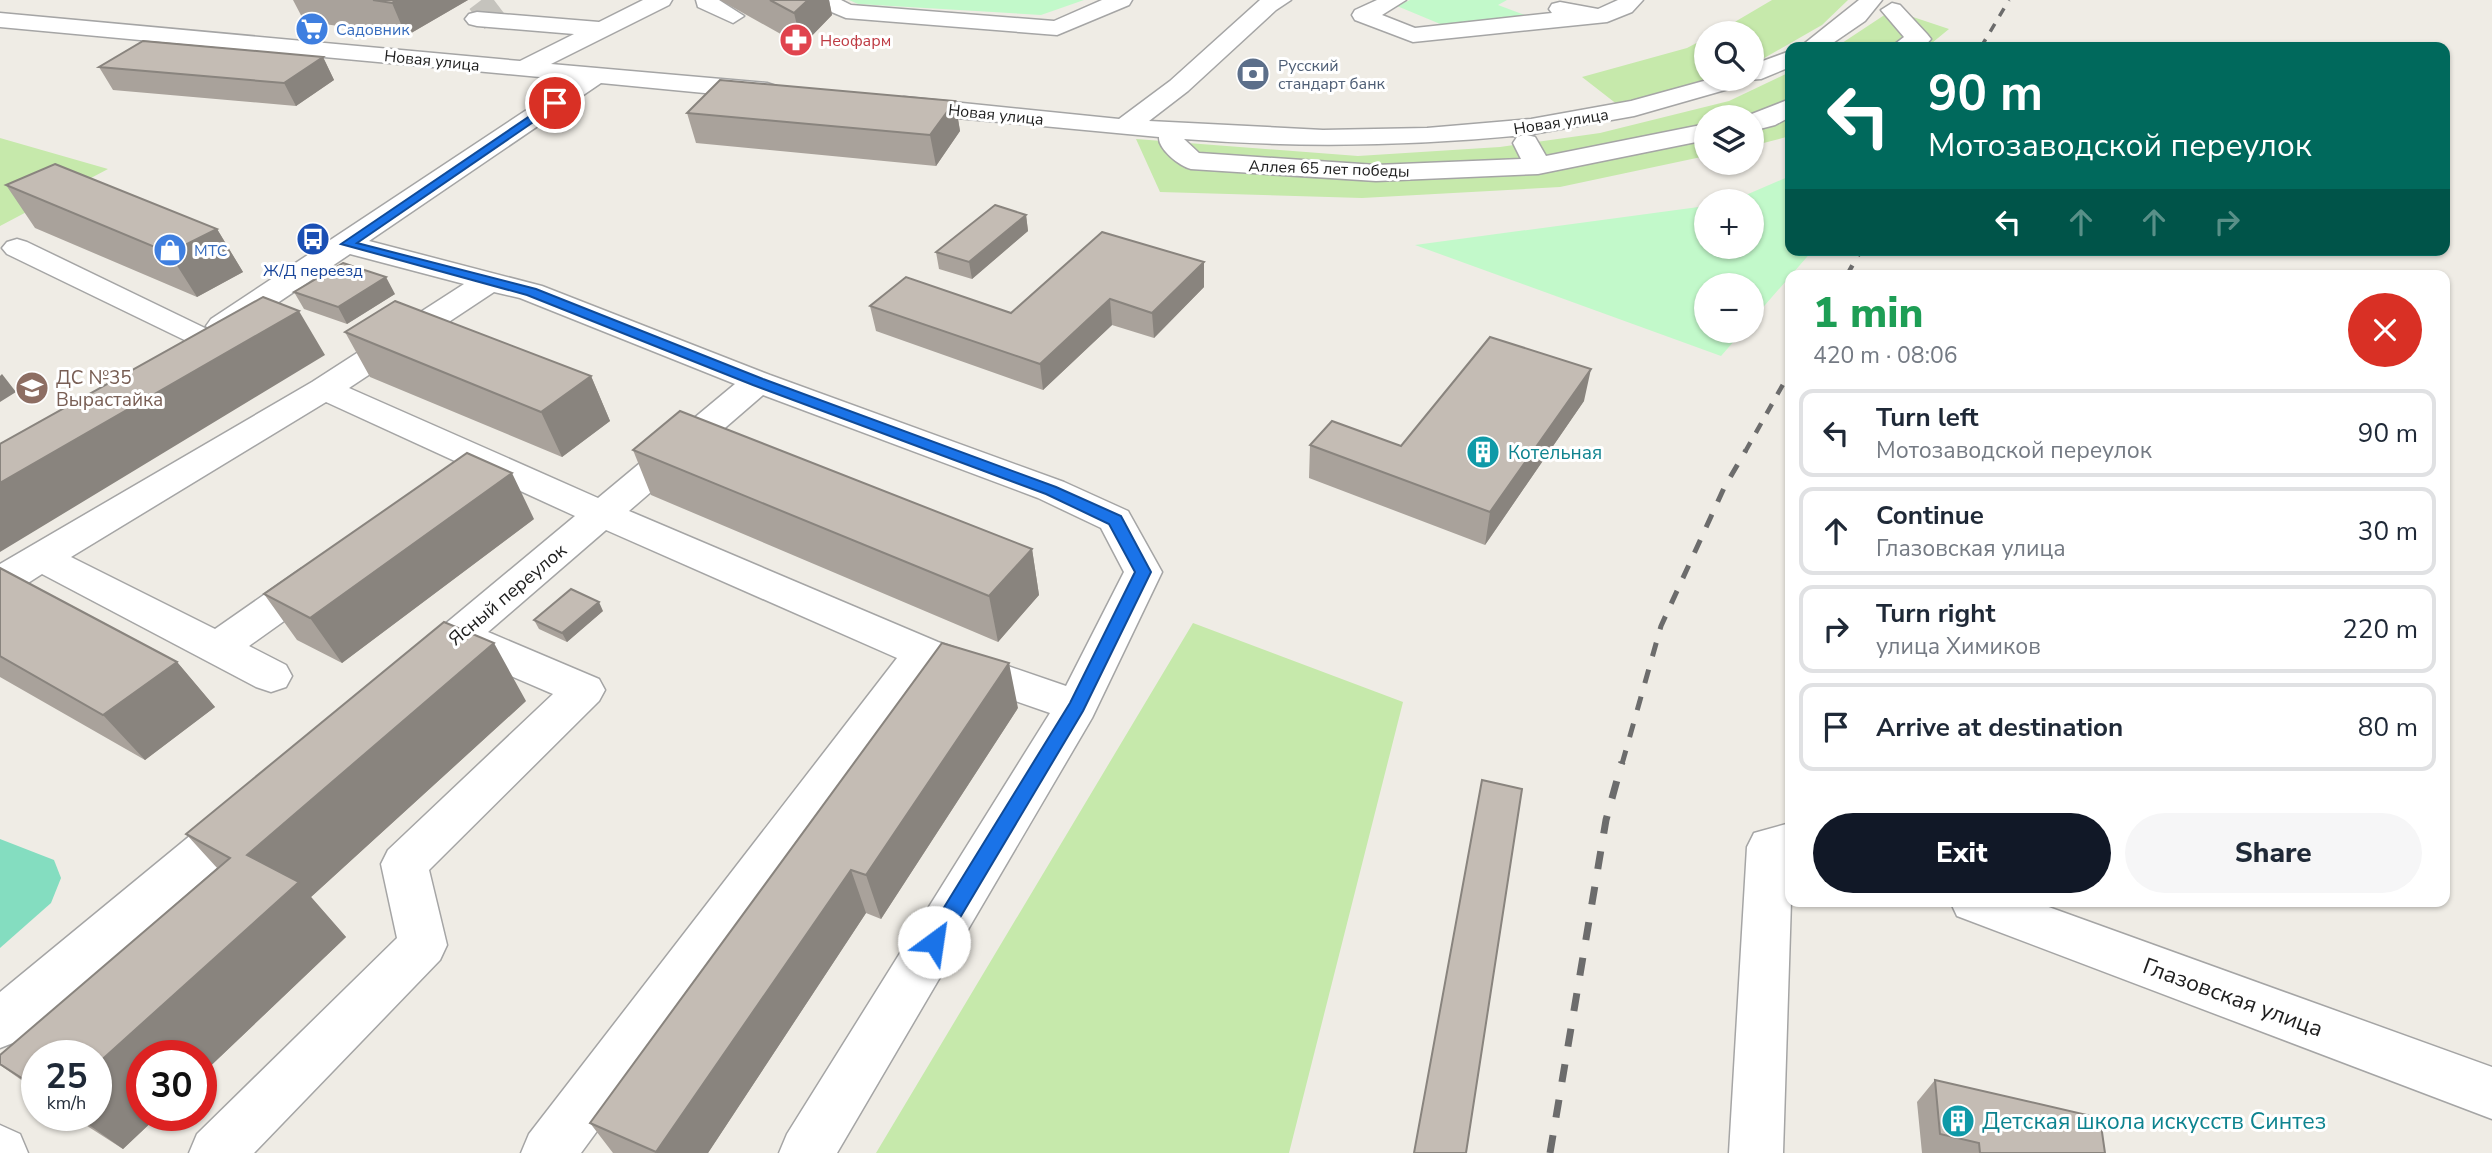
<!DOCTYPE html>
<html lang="en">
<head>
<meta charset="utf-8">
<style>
  :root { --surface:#fff; --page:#f6f6f7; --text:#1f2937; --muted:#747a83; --line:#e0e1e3; --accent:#111827 }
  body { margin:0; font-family:"Nunito Sans",sans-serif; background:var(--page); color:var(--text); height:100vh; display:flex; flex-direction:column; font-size:26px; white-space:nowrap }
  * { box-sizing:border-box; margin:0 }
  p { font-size:23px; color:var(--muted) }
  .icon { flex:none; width:38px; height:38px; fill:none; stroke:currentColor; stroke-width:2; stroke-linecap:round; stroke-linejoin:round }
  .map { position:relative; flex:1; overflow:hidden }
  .panel { position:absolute; left:1785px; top:270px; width:665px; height:637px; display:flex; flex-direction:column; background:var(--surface); border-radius:14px; box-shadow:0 2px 5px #0004 }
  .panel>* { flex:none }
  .hud { position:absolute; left:1785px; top:42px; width:665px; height:214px; border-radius:14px; box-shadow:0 2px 5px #0004; background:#00695c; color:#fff; overflow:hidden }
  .buttons { position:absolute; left:1694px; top:21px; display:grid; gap:14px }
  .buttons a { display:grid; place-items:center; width:70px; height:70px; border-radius:50%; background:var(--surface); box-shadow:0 2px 5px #0004; font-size:35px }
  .speed { position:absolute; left:21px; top:1040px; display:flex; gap:14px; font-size:35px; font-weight:700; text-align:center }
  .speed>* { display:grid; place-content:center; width:91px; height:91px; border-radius:50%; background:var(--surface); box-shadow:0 2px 5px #0004; line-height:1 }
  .speed small { font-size:18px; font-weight:400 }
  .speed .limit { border:10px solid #d22; background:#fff; color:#111 }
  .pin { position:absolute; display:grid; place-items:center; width:60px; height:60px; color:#fff; margin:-30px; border:4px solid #fff; border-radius:50%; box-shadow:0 2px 7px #0007 }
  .me { position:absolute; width:77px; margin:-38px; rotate:31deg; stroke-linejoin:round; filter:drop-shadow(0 0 5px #0008) }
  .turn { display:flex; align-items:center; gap:24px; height:147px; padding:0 28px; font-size:32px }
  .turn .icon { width:91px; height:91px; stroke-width:2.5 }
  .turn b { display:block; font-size:49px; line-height:60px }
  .lanes { display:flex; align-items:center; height:66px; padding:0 28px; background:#0003; justify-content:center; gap:35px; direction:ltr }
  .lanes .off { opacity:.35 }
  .round { display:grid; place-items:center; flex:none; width:74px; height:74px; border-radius:37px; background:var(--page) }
  .headline { display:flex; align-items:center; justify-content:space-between; height:119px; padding:0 28px }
  h1 { font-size:42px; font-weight:800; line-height:52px; color:#1e9e55 }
  .primary-button { display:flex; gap:14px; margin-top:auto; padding:14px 28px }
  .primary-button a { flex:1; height:80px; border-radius:42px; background:var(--accent); color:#fff; font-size:28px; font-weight:800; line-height:80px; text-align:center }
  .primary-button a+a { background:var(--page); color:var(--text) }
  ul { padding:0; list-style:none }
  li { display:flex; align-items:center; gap:21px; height:88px; margin:0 14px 10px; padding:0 14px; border:4px solid var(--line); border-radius:14px }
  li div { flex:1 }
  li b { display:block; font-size:26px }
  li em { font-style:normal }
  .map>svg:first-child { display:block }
  .grass { fill:#c6e9ab }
  .park { fill:#c2f9ca }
  .pitch { fill:#84ddc0 }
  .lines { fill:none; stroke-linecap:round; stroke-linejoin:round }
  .minor-tunnel { stroke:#c5c3bd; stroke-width:25; stroke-dasharray:25 12; stroke-linecap:butt }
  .minor-casing { stroke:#a5a5a5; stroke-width:3 }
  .minor { fill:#fff; fill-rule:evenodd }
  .rail-far3 { stroke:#6c6c6c; stroke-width:3.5; stroke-dasharray:9 9; stroke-linecap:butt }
  .rail-far2 { stroke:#6c6c6c; stroke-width:4.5; stroke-dasharray:11 11; stroke-linecap:butt }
  .rail-far1 { stroke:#6c6c6c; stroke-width:5; stroke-dasharray:14 14; stroke-linecap:butt }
  .rail { stroke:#6c6c6c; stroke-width:7; stroke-dasharray:18 18; stroke-linecap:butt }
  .wall { fill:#a9a29b }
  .shaded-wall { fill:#89847e }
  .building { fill:#c4bcb4; stroke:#89847e; stroke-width:2 }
  .route { fill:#1a73e8; stroke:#114b97; stroke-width:2 }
  .labels { text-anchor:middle; stroke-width:6; stroke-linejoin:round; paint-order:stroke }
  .far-shop-label { font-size:16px; fill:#366cbe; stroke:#fff; text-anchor:start }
  .far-health-label { font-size:16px; fill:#be3a42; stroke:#fff; text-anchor:start }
  .far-street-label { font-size:16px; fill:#1e1e1e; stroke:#fff }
  .far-service-label { font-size:16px; fill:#4e5e75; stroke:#fff; text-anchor:start }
  .far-transit-label { font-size:16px; fill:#164399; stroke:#fff }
  .education-label { font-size:19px; fill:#785e54; stroke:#fff; text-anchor:start }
  .culture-label { font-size:19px; fill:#0d838f; stroke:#fff; text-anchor:start }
  .street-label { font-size:19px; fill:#1e1e1e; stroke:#fff }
  .near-street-label { font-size:23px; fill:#1e1e1e; stroke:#fff }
  .near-culture-label { font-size:23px; fill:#0d838f; stroke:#fff; text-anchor:start }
</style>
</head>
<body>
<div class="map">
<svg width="2492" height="1153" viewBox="0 0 2492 1153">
  <rect width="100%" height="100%" fill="#efece5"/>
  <path class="grass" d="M1772 0H1848L1822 25 1752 65V33H1716Z
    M1892 10 1949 29 1927 47H1836Z
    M1706 38V79H1721L1715 82 1618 105 1582 77 1687 48Z
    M1790 72V136L1752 146V117H1706V156L1560 187 1362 198 1160 192 1136 139 1358 156 1500 147 1600 133 1729 101Z
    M0 138 108 169 0 226Z
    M1193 623 1403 702 1289 1153H876Z"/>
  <path class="park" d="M849 0H1084L1041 15 858 4Z
    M1410 0H1507L1498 5 1533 18 1445 26 1397 6Z
    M1790 176V250H1813L1752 320V285H1706V331H1743L1721 356 1415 245 1706 206V247H1752V201H1732Z"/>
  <path class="pitch" d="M0 839 54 860 61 878 51 903 0 948Z"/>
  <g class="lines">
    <path class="minor-tunnel" d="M477 19 502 0"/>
    <defs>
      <path id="minor" d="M643 0H672L669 5 551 64 767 83 776 86 780 91 776 96 767 99 601 83 369 241 542 286 770 375 1064 482 1128 511 1162 572 1092 718 837 1153H779L787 1134 1050 713 932 672 581 1153H521L529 1134 897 658 606 530 488 632 599 679 605 690 599 701 429 870 447 945 440 960 254 1153H189L197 1134 397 938 381 864 388 850 553 694 462 655C444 670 433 684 409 676L403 665 409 654 575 516 326 402 71 557 215 629 301 569 315 565 329 569 334 579 329 589 249 646 286 665 292 676 286 687 271 692 256 687 42 574 14 592 0 596V564L312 382 464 284 350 254 233 333 215 334 219 339 214 346 203 349 7 254 2 248 7 242 17 239 27 242 209 330 206 326 211 319 572 80 0 27V13L520 61 574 34 477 26 469 24 465 19 469 14 477 12 599 22ZM494 292 520 298 735 384 598 498 349 388ZM763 395 1038 498 1101 528 1124 572 1066 686 938 642 629 511Z
        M696 0H719L744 16 733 23 698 7Z
        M812 0H841L851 5 1054 21 1102 0H1132L1129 5 1057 35 846 18 815 5Z
        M1260 0H1291L1276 10 1188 91 1149 121 1323 130 1427 128 1531 119 1631 101 1711 79H1752V65L1790 51V67L1761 79 1748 80 1746 84 1634 116 1527 135 1535 137 1546 156 1706 124V140L1538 174 1376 181 1191 169C1179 166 1158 149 1159 137L904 113 895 110 891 105 895 100 904 97 1119 119 1170 81ZM1524 135 1517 137 1513 143 1521 159 1376 165 1199 153 1184 139C1298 148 1411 146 1524 135Z
        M1377 0H1406L1382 15 1415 28 1552 13 1549 9 1552 4 1560 2 1598 9 1618 0H1643L1632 12 1607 22 1413 42 1355 20 1352 15 1355 10Z
        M1859 0H1882L1865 21 1827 47H1800Z
        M1892 3 1900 5 1927 34 1931 39C1922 51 1905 47 1891 47L1904 37 1881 10Z
        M1790 99V117L1775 125 1752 131V117H1744Z
        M241 801 257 807 264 820 257 833 18 1041 0 1048V992L225 807Z
        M1790 823 1791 901 1783 1153H1729L1747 847 1754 833Z
        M1950 901H2032L2492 1067V1119L1957 916Z
        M0 1125 20 1134 28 1153H0Z"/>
    </defs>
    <use href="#minor" class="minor-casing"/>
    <use href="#minor" class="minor"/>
    <path class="rail-far3" d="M1981 47 2009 0"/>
    <path class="rail-far2" d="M1847 275 1861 250
      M1745 452 1790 372"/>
    <path class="rail-far1" d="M1622 764 1661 626 1724 488 1746 450"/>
    <path class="rail" d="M1550 1153 1606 820 1622 762"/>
  </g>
  <path class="wall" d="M293 0H468L406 36 304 21Z
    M720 0H829L832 15 802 46Z
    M323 57 334 80 296 106 113 90 99 67Z
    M955 101 960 131 936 166 696 143 687 113Z
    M6 185 217 229 243 272 197 297 35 228Z
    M1026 215 1028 231 972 279 939 269 936 252Z
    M1204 262V287L1154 338 1112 325 1043 390 876 331 870 306 1011 313Z
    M294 292 395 294 347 324 304 309Z
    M345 332 591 376 610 421 562 457 370 377Z
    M1584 401 1485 545 1309 478 1310 445 1401 446Z
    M633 450 1032 549 1039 595 998 642 651 495Z
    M534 519 342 663 297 640 264 594Z
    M0 568 177 662 215 707 145 760 0 677Z
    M603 611 567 642 539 629 534 620Z
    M526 701 311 897 346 937 201 1075V1055L142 1115H159L123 1149 70 1115H96L37 1055V1091L0 1065 218 869 186 834Z
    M1018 708 881 919 866 913 708 1153H613L590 1123Z
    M1935 1080 2105 1153H1922L1917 1102Z"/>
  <path class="shaded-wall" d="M396 0H468L406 36 392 3Z
    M808 0H829L832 15 802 46 794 13Z
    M323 57 334 80 296 106 284 83Z
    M955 101 960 131 936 166 930 135Z
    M1026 215 1028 231 972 279 969 262Z
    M217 229 243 272 197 297 169 253Z
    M1204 262V287L1154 338 1152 313Z
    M386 277 395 294 347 324 338 307Z
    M1110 299 1112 325 1043 390 1040 364Z
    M299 311 325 355 0 552V483Z
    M1591 369 1584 401 1485 545 1490 512Z
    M2 374 16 392 0 402V376Z
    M591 376 610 421 562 457 541 412Z
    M512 473 534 519 342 663 310 618Z
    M1032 549 1039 595 998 642 989 596Z
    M599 602 603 611 567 642 562 633Z
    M494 643 526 701 311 897 346 937 201 1075V1055H142V1115H159L123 1149 75 1115H96V1065L247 855Z
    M177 662 215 707 145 760 103 715Z
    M1009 663 1018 708 881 919 866 875Z
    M851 870 866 913 708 1153H657L656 1152Z"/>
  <path class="building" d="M373 0H396L392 3Z
    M770 0H808L794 13Z
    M143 41 323 57 284 83 99 67Z
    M720 80 955 101 930 135 687 113Z
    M55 164 217 229 169 253 6 185Z
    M995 205 1026 215 969 262 936 252Z
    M1102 232 1204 262 1152 313 1110 299 1040 364 870 306 906 277 1011 313Z
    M343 263 386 277 338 307 294 292Z
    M263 297 299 311 0 483V444Z
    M395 301 591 376 541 412 345 332Z
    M1490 337 1591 369 1490 512 1310 445 1332 421 1401 446Z
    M680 411 1032 549 989 596 633 450Z
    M467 453 512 473 310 618 264 594Z
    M0 568 177 662 103 715 0 656Z
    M571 589 599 602 562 633 534 620Z
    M444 622 494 643 247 855 299 882 96 1065V1055H37V1088L0 1064V1055L230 858 186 834Z
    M942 643 1009 663 866 875 851 870 656 1152 590 1123Z
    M1482 780 1522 789 1466 1153H1414Z
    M1935 1080 2100 1118 2105 1153H1980L1979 1143 1940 1134Z"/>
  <path class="route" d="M552 101 561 103 357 243 536 289 763 379 1056 487 1121 516 1151 572 1083 711 942 948 934 950 927 948 924 942 927 935 1070 703 1135 572 1109 524 1046 494 753 385 527 295 341 244Z"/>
  <defs>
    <symbol id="supermarket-disc" viewBox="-11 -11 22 22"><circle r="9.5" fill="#3f7fe0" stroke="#fff"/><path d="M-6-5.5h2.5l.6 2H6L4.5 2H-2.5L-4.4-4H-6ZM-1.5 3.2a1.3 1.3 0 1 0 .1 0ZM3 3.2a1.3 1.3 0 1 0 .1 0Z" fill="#fff"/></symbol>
    <symbol id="pharmacy-disc" viewBox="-11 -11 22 22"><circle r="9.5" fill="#e0444e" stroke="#fff"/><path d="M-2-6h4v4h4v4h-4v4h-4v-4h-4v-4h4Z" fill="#fff"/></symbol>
    <symbol id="bank-disc" viewBox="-11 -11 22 22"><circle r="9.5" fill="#5c6f8a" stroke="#fff"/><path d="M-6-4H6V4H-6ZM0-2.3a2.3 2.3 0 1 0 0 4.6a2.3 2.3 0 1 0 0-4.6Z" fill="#fff"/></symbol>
    <symbol id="bus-disc" viewBox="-11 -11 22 22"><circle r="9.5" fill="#1a4fb4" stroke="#fff"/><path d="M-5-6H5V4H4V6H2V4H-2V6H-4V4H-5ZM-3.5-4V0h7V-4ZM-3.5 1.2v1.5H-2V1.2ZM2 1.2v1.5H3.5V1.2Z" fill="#fff"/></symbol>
    <symbol id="shop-disc" viewBox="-11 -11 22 22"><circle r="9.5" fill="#3f7fe0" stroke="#fff"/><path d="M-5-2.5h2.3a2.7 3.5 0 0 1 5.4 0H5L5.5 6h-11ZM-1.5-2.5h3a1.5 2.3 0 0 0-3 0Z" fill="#fff"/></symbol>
    <symbol id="school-disc" viewBox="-11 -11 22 22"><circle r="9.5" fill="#8d6e63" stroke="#fff"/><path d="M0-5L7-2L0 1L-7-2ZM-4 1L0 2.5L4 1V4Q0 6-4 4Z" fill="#fff"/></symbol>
    <symbol id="building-disc" viewBox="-11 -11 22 22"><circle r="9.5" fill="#0f9aa8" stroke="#fff"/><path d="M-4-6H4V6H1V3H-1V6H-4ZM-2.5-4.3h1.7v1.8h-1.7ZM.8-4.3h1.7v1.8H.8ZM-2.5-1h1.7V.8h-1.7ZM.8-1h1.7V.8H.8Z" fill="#fff"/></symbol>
  </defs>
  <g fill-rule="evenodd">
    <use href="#supermarket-disc" x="293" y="10" width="38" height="38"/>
    <use href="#pharmacy-disc" x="777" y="21" width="38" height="38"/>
    <use href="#bank-disc" x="1234" y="55" width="38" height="38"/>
    <use href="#bus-disc" x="294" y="220" width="38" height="38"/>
    <use href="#shop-disc" x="151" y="231" width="38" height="38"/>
    <use href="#school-disc" x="13" y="369" width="38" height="38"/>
    <use href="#building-disc" x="1464" y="433" width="38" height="38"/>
    <use href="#building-disc" x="1939" y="1102" width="38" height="38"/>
  </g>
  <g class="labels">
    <g class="far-shop-label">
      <text x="336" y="35">Садовник</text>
      <text x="194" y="256">МТС</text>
    </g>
    <g class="far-health-label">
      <text x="820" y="46">Неофарм</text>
    </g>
    <g class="far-street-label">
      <text transform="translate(432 60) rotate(6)" y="6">Новая улица</text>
      <text transform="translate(996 114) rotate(6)" y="6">Новая улица</text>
      <text transform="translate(1561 121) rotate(-9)" y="6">Новая улица</text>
      <text transform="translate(1329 168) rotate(2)" y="6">Аллея 65 лет победы</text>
    </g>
    <g class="far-service-label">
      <text x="1278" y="71">Русский<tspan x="1278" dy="18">стандарт банк</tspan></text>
    </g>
    <g class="far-transit-label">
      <text x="313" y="276">Ж/Д переезд</text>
    </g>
    <g class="education-label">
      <text x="56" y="384">ДС №35<tspan x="56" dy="22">Вырастайка</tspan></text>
    </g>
    <g class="culture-label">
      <text x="1508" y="459">Котельная</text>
    </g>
    <g class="street-label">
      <text transform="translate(507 594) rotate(-40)" y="7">Ясный переулок</text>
    </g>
    <g class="near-street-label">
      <text transform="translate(2233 997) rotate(20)" y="8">Глазовская улица</text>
    </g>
    <g class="near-culture-label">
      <text x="1982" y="1129">Детская школа искусств Синтез</text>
    </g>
  </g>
</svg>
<div class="buttons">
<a><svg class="icon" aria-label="search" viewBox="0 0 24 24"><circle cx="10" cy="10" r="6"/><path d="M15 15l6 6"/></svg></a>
<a><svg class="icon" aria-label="layers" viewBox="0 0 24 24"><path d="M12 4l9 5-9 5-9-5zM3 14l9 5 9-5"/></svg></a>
<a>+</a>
<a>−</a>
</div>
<div class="speed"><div>25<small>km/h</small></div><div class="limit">30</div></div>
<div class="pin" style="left:555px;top:103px;background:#d93025"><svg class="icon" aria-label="arrive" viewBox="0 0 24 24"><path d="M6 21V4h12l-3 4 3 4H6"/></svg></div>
<svg class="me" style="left:934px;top:942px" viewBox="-20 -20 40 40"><circle r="19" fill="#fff"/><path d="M0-13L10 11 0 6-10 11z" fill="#1a73e8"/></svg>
<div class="hud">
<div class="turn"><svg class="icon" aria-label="left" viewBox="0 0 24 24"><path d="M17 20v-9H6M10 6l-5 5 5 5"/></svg><div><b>90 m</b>Мотозаводской переулок</div></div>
<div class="lanes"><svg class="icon" aria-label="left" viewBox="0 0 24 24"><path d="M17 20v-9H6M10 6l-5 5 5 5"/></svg><svg class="icon off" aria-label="ahead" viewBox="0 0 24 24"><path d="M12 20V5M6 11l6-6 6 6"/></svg><svg class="icon off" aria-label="ahead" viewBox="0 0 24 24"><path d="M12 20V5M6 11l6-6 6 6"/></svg><svg class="icon off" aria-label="right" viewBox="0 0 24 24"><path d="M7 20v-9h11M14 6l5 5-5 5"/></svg></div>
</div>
<section class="panel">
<div class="headline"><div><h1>1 min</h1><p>420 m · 08:06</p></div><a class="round" style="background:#d93025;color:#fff"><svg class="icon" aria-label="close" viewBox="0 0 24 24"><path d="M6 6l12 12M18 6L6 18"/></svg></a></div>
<ul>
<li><svg class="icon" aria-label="left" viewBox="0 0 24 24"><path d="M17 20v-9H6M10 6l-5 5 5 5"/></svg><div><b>Turn left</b><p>Мотозаводской переулок</p></div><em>90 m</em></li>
<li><svg class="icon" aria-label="ahead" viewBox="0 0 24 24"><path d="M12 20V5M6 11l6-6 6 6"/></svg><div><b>Continue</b><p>Глазовская улица</p></div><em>30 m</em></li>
<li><svg class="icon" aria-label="right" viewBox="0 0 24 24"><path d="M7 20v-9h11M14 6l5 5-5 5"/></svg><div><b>Turn right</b><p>улица Химиков</p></div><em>220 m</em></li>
<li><svg class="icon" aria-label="arrive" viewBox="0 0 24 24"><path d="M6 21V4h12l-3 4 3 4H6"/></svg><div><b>Arrive at destination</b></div><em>80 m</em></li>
</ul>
<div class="primary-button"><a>Exit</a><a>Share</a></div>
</section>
</div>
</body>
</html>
